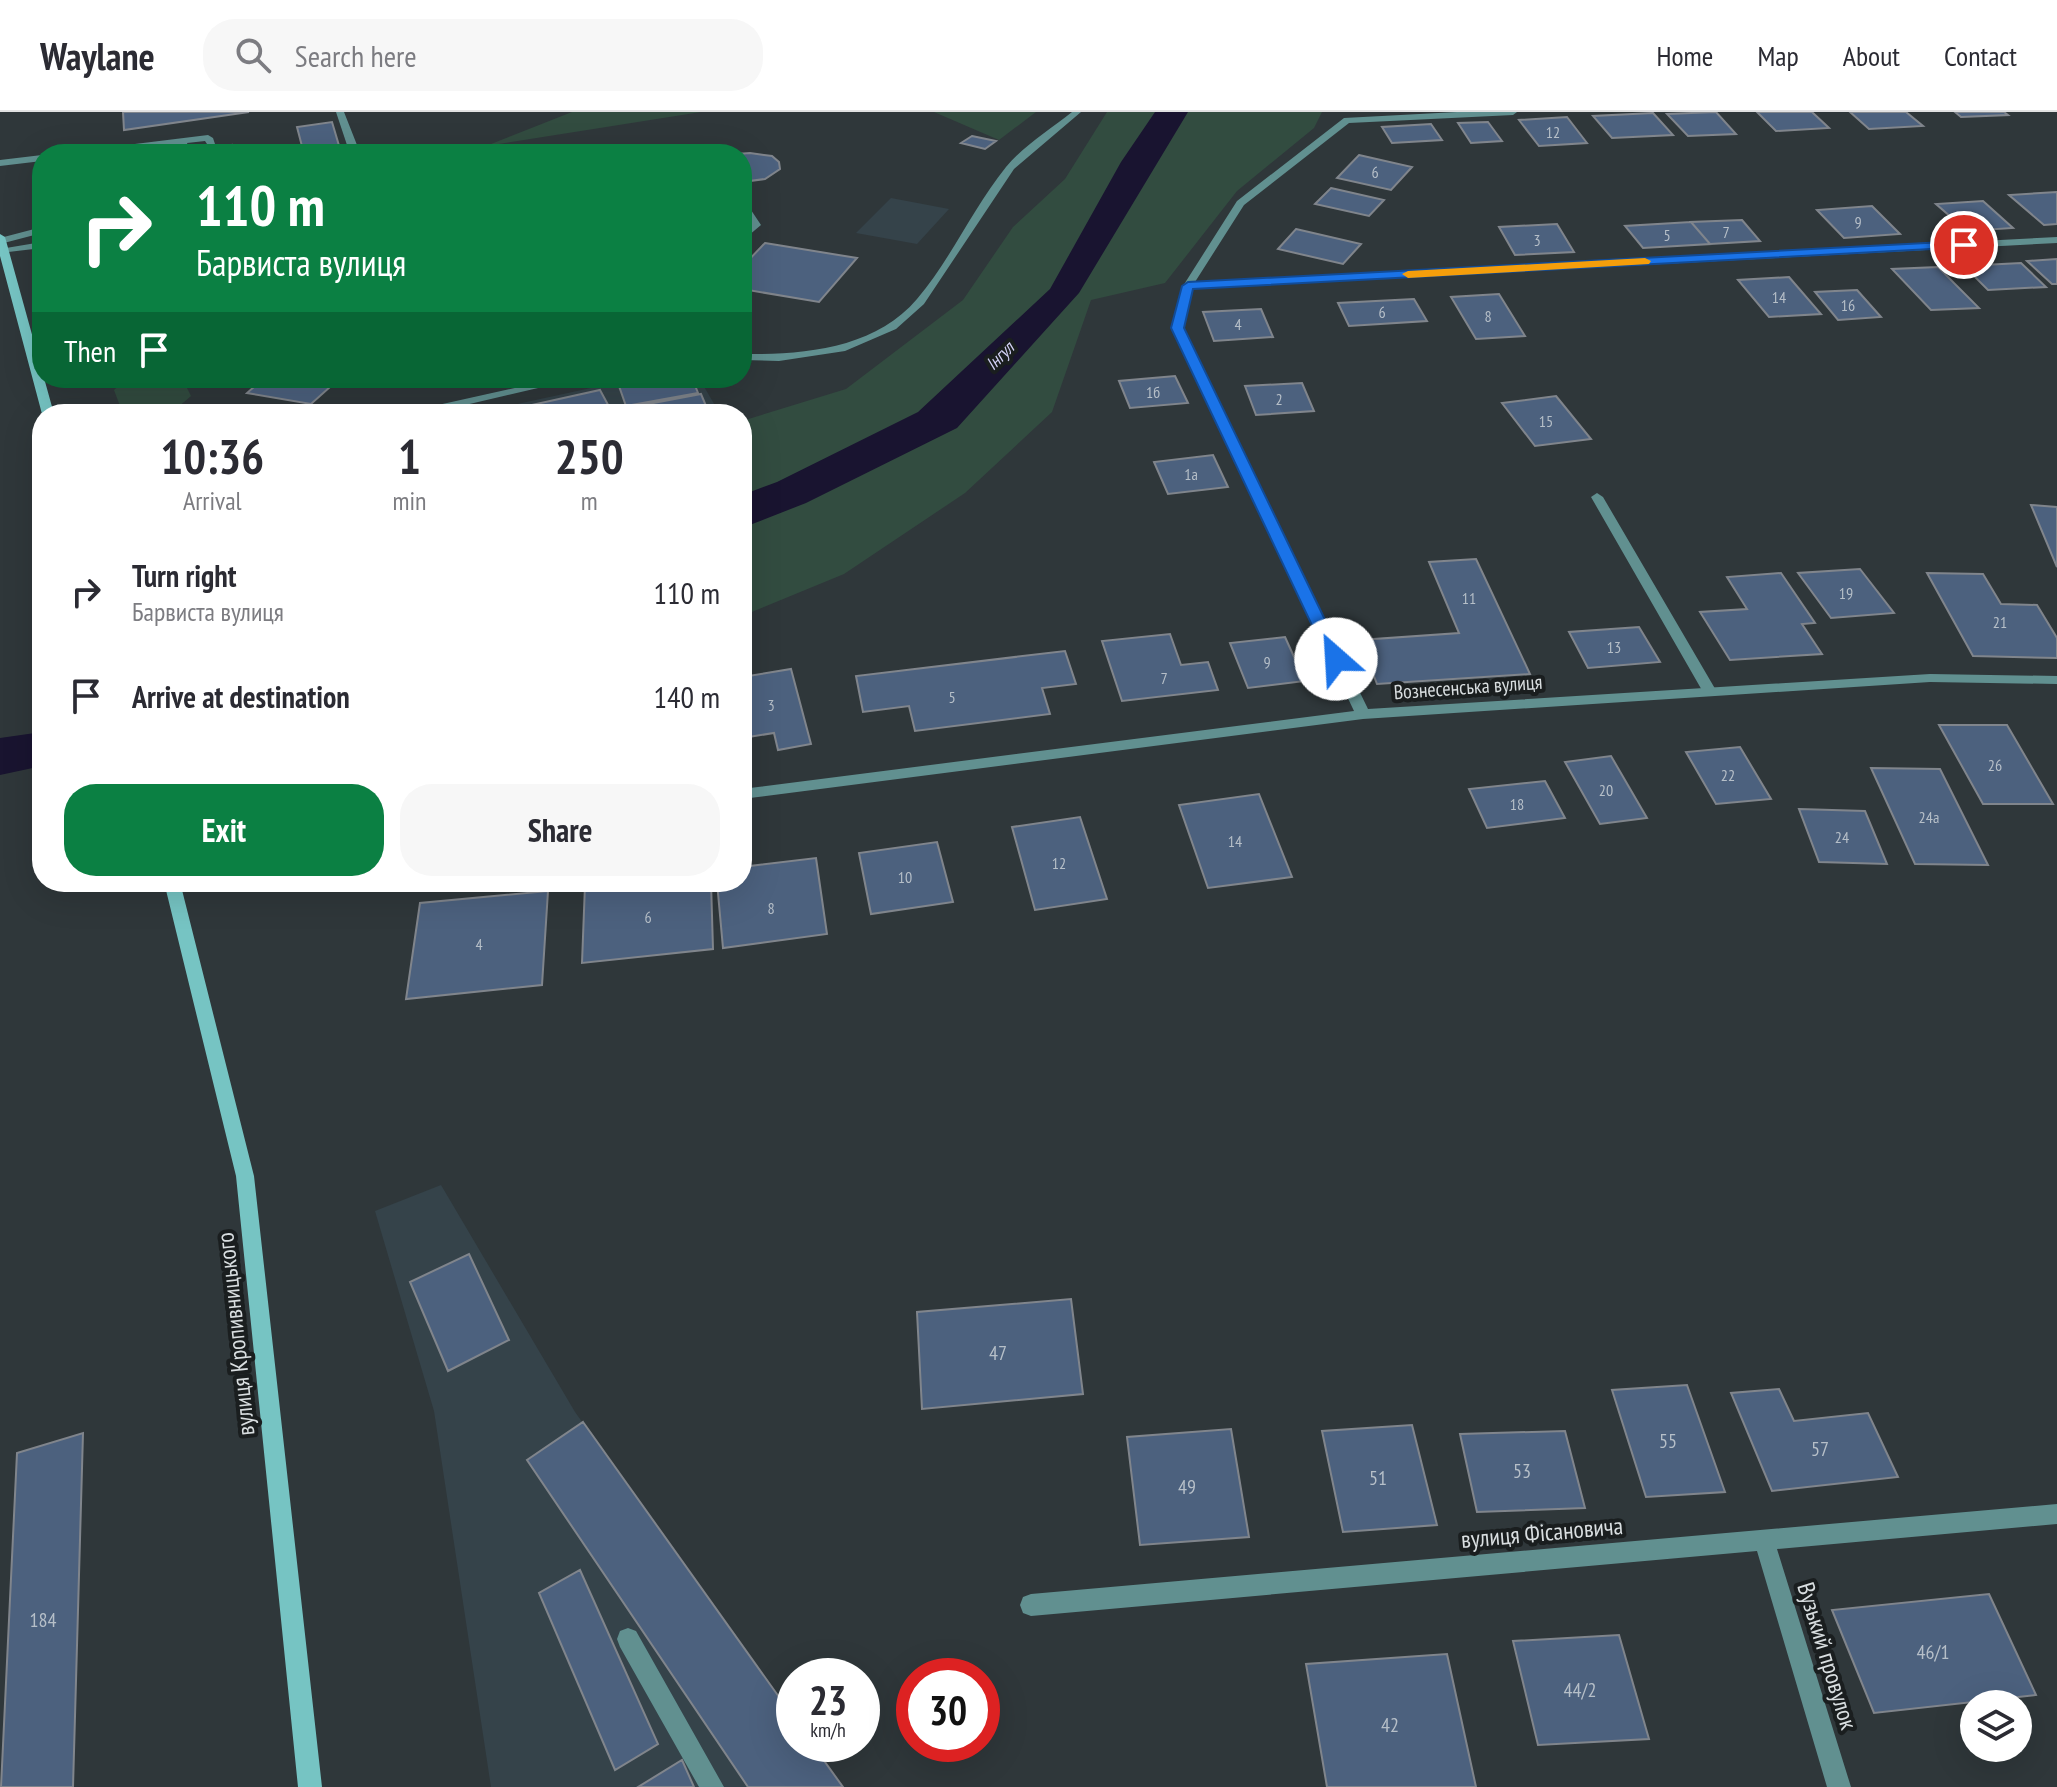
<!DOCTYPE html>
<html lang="en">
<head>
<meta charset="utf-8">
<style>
  :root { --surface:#fff; --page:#f7f7f7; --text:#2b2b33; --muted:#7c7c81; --line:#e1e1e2; --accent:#0b8043 }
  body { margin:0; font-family:"PT Sans Narrow",sans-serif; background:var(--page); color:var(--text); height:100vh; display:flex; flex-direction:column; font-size:30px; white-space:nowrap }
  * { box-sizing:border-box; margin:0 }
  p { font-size:26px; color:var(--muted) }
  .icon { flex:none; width:44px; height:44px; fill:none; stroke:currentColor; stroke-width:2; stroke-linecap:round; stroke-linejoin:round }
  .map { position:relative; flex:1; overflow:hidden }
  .panel { position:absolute; left:32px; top:292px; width:720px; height:488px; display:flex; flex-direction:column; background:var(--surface); border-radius:32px; box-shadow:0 8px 32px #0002 }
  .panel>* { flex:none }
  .guide { position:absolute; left:32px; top:32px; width:720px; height:244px; border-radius:32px; box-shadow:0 8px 32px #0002; background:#0b8043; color:#fff; overflow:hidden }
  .controls { position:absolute; left:1960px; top:1578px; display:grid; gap:16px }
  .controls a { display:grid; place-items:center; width:72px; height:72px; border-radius:50%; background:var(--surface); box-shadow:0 8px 32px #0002; font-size:40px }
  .speed { position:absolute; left:776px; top:1546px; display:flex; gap:16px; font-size:40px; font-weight:700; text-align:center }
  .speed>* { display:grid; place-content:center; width:104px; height:104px; border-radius:50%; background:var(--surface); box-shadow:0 8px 32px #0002; line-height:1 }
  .speed small { font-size:20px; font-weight:400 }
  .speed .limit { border:12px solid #d22; background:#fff; color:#111 }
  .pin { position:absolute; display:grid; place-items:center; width:68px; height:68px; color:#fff; margin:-34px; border:4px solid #fff; border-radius:50%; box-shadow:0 2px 8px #0007 }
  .me { position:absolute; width:88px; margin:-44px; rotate:334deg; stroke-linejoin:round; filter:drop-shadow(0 0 6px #0008) }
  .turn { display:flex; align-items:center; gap:28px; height:168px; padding:0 32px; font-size:36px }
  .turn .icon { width:104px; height:104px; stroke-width:2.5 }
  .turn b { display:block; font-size:56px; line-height:68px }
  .then { display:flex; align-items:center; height:76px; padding:0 32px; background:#0003; gap:16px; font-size:30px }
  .eta { display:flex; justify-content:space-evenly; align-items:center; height:136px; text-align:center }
  .eta b { font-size:48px; font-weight:600; line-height:56px }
  .cta { display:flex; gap:16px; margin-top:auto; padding:16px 32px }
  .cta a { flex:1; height:92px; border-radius:32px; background:var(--accent); color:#fff; font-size:32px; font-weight:600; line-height:92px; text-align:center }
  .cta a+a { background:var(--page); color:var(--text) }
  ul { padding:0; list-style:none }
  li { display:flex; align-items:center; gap:24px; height:104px; padding:0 32px }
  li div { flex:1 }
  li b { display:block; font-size:30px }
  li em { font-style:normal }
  header { display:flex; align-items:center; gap:48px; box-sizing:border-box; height:112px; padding:0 40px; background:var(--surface); border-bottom:2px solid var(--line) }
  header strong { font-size:38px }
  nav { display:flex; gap:44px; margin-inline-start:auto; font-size:28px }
  .search { width:560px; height:72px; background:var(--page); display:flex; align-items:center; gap:20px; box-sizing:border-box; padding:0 28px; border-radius:32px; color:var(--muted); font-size:30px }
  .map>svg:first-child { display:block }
  .built { fill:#35434a }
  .green { fill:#324c40 }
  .water { fill:#191430 }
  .building { fill:#4c617e; stroke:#80858c; stroke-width:2 }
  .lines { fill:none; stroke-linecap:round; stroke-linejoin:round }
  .service { fill:#619090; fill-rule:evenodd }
  .minor { fill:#619090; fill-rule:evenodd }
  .secondary { fill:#76c4c3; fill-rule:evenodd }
  .route { fill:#1a73e8; stroke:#114b97; stroke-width:2 }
  .slow { fill:#f59e0b }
  .labels { text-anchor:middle; stroke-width:8; stroke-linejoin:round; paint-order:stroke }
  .number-label { font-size:16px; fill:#b6bfc8 }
  .far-water-label { font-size:18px; font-style:italic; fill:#d3d1f5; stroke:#1a1e1f }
  .street-label { font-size:20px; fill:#d9dee0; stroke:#1a1e1f }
  .near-number-label { font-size:20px; fill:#b6bfc8 }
  .near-street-label { font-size:24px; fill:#d9dee0; stroke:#1a1e1f }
</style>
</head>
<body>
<header>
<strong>Waylane</strong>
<div class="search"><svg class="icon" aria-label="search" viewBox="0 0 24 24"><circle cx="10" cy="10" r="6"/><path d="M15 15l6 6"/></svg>Search here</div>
<nav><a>Home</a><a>Map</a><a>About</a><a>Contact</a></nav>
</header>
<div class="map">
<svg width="2057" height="1675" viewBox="0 0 2057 1675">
  <rect width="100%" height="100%" fill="#2f373a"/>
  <path class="built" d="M891 86 949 97 917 132 856 121Z
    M637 266H699L720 302H471Z
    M441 1073 575 1300 794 1606V1632H812L843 1675H491L434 1299 375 1099Z"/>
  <path class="green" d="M572 0H701L486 34Z
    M934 0H1036L999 28Z
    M1107 0H1322L1314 16 1237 79 1165 171 1091 188 1052 300 965 381 844 462 742 504V309L846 277 963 188 1013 115 1065 67Z
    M127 266H182L191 284 170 302H123L114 278Z"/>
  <path class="water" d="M1155 0H1188L1079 181 957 316 806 391 742 416V383L777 370 918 300 1050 177 1121 50Z
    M42 620V654L0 663V626Z"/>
  <path class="building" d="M123 0H249L124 18Z
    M1716 0 1736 22 1688 24 1667 2Z
    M1757 0H1812L1829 16 1776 19Z
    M1850 0H1906L1923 14 1869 17Z
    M1955 0H2004L2008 3 1961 5Z
    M1653 1 1673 23 1612 26 1593 4Z
    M1567 5 1587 31 1539 34 1519 8Z
    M332 10 340 37 304 42 297 15Z
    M1488 10 1502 29 1471 31 1458 11Z
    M1431 12 1442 28 1392 31 1382 15Z
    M972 24 996 29 985 37 961 31Z
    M232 33 235 42H182L187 41Z
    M750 41 772 44 779 50 780 57 765 67 742 70V42H736Z
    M1359 43 1412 55 1391 78 1337 66Z
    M1331 76 1384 88 1369 104 1315 92Z
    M2057 80V112L2044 113 2009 83Z
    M1983 89 2013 116 1967 119 1936 92Z
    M1872 94 1900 122 1844 126 1817 98Z
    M1742 108 1760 129 1710 132 1691 110Z
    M1691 110 1710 132 1643 136 1625 114Z
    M1557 112 1574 140 1515 143 1499 115Z
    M1296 117 1361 132 1343 152 1278 137Z
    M765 131 857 146 819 190 742 177V155Z
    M2057 147V172H2052L2027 149Z
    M2021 151 2046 175 1988 178 1964 154Z
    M1938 155 1979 196 1931 198 1892 157Z
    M1789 165 1821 202 1769 205 1738 168Z
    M1857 178 1881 205 1838 208 1815 180Z
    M1499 182 1525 224 1476 227 1451 185Z
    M1414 187 1427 209 1349 214 1338 191Z
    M1261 197 1273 225 1214 229 1203 200Z
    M1175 264 1188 291 1130 296 1119 269Z
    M264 266H340L311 292 247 281Z
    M668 266H692L698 281 626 294 619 274Z
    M1302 271 1314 299 1256 303 1245 274Z
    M600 278 613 302 495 301Z
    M701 282 709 301 629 302 627 296Z
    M1556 284 1591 327 1535 334 1502 291Z
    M1213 343 1228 375 1168 382 1154 350Z
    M2031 393 2057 395V455Z
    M1476 447 1530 562 1377 572 1360 528 1459 521 1429 450Z
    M1860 457 1894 501 1831 506 1798 461Z
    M1781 461 1815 511 1802 512 1822 542 1730 548 1700 500 1747 497 1727 465Z
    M1927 461 1983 462 2001 492 2037 493 2057 526V546L1973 544Z
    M1639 515 1660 550 1588 556 1569 520Z
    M1170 522 1181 553 1208 550 1218 578 1122 589 1102 529Z
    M1285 525 1305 569 1248 576 1230 531Z
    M1065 539 1076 572 1042 576 1050 602 915 619 909 594 863 600 856 564Z
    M791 557 811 632 778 638 774 621 742 626V565Z
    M1939 613H2007L2053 692H1983Z
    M1740 635 1771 687 1716 692 1686 640Z
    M1611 644 1647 706 1600 712 1565 650Z
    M1871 656 1940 657 1988 753 1915 752Z
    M1545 669 1565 706 1487 716 1469 677Z
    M1259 682 1292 765 1208 776 1179 693Z
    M1799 697 1865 699 1887 752 1819 750Z
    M1080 705 1107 787 1035 798 1012 715Z
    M937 730 953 790 871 802 859 741Z
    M816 746 827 822 723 836 717 770H742V755Z
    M613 770H711L713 837 582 851 585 773Z
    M548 779 542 873 406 887 420 791Z
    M469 1142 509 1228 448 1259 410 1170Z
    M1071 1187 1083 1282 922 1297 917 1200Z
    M1687 1273 1725 1380 1646 1385 1612 1278Z
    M1779 1277 1794 1309 1868 1301 1898 1365 1772 1379 1731 1281Z
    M583 1310 794 1606V1632H812L843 1675H748L527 1348Z
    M1412 1313 1437 1413 1343 1420 1322 1319Z
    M1231 1317 1249 1425 1140 1433 1127 1325Z
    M1565 1319 1585 1396 1477 1400 1460 1322Z
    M83 1321 73 1675H1L17 1341Z
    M580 1458 658 1632 615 1658 539 1481Z
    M1989 1482 2036 1583 1874 1601 1832 1498Z
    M1619 1523 1649 1627 1538 1633 1513 1529Z
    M1447 1542 1476 1675H1327L1306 1552Z
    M682 1648 694 1675H638Z"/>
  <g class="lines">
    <path class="service" d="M336 0H344L357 33 348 42H338L347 33Z
      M1072 0H1081L1014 57 924 192 896 217 845 239 779 249 742 248V242C802 243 875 237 917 187 951 147 973 96 1006 55 1023 34 1051 17 1072 0Z
      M208 23 213 26 217 38H211L205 29 187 31 191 42H183L178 32 158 35 162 42H152L150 36 101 42H73L78 39Z
      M42 43V49L0 54V48Z
      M742 88 745 89 761 113 742 129V121L751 113 742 99Z
      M42 115V121L0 132V126Z
      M42 130V136L0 141V137Z
      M560 266H581L427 302H405L411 299Z
      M1597 381 1603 385 1717 580 1715 583H1705L1703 580 1591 385Z
      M628 1516 636 1519 724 1675H699L620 1535 617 1527 620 1519Z"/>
    <path class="minor" d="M1457 0H1517L1513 3 1349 11 1244 93 1195 170 2057 125V131L1192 177 1182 216 1368 597 1930 562 2057 564V572L1930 570 1363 607 742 687V677L1354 599 1172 216 1183 174 1237 89 1344 6Z
      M2057 1392V1412L1777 1437 1851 1675H1827L1757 1439 1031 1504 1023 1501 1020 1493 1023 1485 1031 1482Z"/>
    <path class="secondary" d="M0 122 5 125 54 302H42L0 144Z
      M164 770H180L254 1064 322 1675H298L236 1064Z"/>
  </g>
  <path class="route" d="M1964 129 1968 130V135L1193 177 1184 216 1344 547 1336 552 1328 547 1171 216 1182 174 1188 170Z"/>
  <path class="slow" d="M1645 146 1651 149 1649 152 1408 166 1402 162 1408 159Z"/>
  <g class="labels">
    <g class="number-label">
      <text x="1553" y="26">12</text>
      <text x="1375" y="66">6</text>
      <text x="1858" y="116">9</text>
      <text x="1726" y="126">7</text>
      <text x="1667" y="129">5</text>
      <text x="1537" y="134">3</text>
      <text x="1779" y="191">14</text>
      <text x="1848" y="199">16</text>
      <text x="1382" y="206">6</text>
      <text x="1488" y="210">8</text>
      <text x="1238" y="218">4</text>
      <text x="1153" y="286">1б</text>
      <text x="1279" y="293">2</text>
      <text x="1546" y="315">15</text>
      <text x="1191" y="368">1а</text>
      <text x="1846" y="487">19</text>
      <text x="1469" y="492">11</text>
      <text x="2000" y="516">21</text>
      <text x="1614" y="541">13</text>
      <text x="1267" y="556">9</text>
      <text x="1164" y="572">7</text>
      <text x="952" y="591">5</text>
      <text x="771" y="599">3</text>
      <text x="1995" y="659">26</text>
      <text x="1728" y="669">22</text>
      <text x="1606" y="684">20</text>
      <text x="1517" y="698">18</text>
      <text x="1929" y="711">24а</text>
      <text x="1842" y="731">24</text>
      <text x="1235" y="735">14</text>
      <text x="1059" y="757">12</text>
      <text x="905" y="771">10</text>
      <text x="771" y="802">8</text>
      <text x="648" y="811">6</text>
      <text x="479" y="838">4</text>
    </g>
    <g class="far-water-label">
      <text transform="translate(1000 244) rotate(-45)" y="6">Інгул</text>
    </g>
    <g class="street-label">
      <text transform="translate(1468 575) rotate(-4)" y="7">Вознесенська вулиця</text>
    </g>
    <g class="near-number-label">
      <text x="998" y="1248">47</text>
      <text x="1668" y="1336">55</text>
      <text x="1820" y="1344">57</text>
      <text x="1522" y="1366">53</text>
      <text x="1378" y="1373">51</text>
      <text x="1187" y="1382">49</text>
      <text x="43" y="1515">184</text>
      <text x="1933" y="1547">46/1</text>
      <text x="1580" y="1585">44/2</text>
      <text x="1390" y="1620">42</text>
    </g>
    <g class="near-street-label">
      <text transform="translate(236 1222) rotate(-96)" y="8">вулиця Кропивницького</text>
      <text transform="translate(1542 1421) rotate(-5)" y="8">вулиця Фісановича</text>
      <text transform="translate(1827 1544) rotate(73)" y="8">Вузький провулок</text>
    </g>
  </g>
</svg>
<div class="controls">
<a><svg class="icon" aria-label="layers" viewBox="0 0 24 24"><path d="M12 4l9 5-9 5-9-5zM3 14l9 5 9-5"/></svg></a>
</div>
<div class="speed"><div>23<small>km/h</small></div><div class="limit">30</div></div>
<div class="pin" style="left:1964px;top:133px;background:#d93025"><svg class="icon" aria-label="arrive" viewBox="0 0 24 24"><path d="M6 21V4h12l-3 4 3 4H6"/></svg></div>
<svg class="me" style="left:1336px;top:547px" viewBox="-20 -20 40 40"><circle r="19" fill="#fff"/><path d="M0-13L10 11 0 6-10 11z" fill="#1a73e8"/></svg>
<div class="guide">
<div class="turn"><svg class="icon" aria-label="right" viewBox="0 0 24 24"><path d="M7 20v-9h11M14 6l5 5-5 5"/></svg><div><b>110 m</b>Барвиста вулиця</div></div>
<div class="then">Then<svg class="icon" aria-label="arrive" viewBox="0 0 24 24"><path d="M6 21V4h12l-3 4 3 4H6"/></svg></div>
</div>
<section class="panel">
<div class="eta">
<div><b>10:36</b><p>Arrival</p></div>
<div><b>1</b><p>min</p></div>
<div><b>250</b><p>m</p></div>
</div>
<ul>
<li><svg class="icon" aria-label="right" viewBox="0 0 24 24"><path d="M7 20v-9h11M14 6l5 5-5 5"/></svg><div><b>Turn right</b><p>Барвиста вулиця</p></div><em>110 m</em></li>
<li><svg class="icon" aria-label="arrive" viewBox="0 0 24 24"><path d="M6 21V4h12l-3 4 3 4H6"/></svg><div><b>Arrive at destination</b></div><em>140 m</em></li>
</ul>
<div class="cta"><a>Exit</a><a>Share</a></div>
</section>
</div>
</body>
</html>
